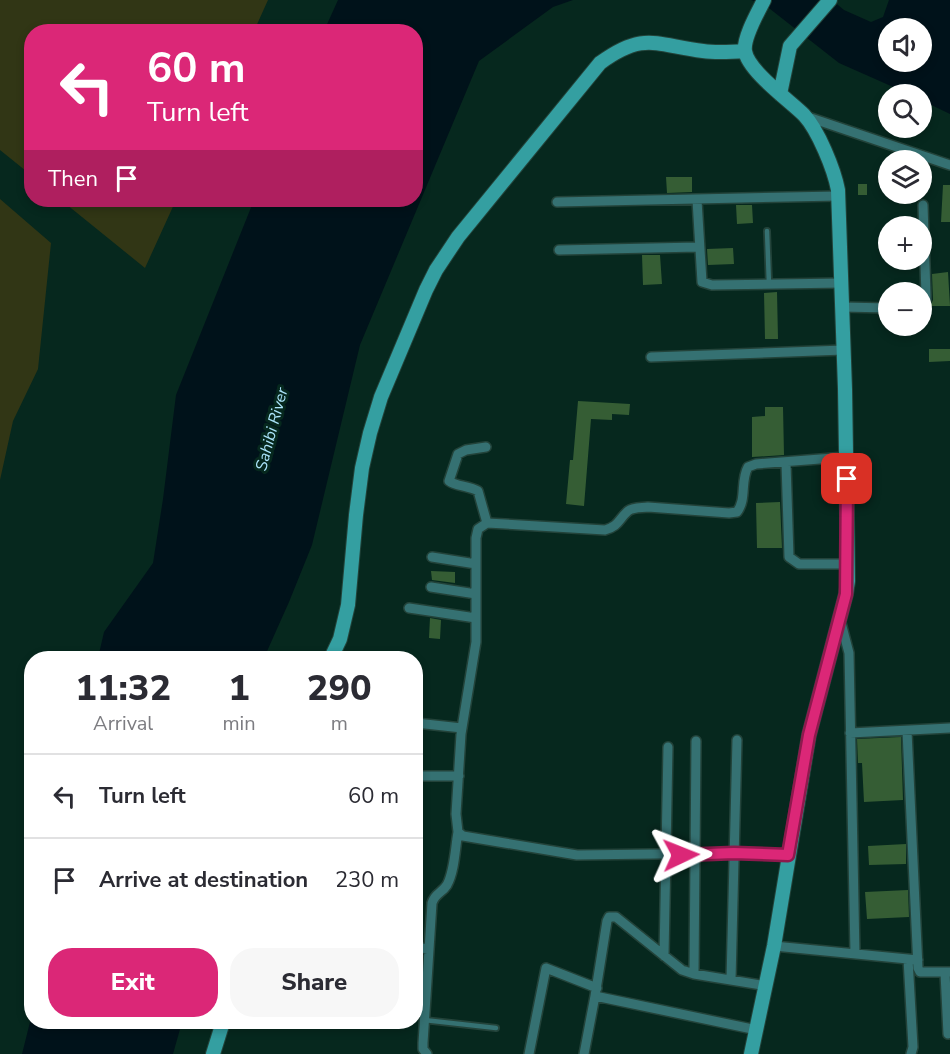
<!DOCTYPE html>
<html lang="en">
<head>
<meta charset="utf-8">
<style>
  :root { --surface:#fff; --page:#f7f7f7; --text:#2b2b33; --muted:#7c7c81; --line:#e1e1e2; --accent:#db2777 }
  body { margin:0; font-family:"Nunito Sans",sans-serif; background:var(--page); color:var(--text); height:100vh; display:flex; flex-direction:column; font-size:22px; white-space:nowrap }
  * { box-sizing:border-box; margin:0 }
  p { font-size:20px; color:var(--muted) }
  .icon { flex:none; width:33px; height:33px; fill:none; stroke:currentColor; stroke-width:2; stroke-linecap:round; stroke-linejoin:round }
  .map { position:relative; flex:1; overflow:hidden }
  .side { position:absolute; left:24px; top:651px; width:399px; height:378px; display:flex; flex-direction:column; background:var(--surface); border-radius:24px; box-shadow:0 3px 9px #0003 }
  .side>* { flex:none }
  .banner { position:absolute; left:24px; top:24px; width:399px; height:183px; border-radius:24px; box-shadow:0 3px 9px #0003; background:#db2777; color:#fff; overflow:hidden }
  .tools { position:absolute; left:878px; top:18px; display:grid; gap:12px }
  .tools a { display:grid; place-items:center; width:54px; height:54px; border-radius:50%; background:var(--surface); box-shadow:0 3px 9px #0003; font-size:30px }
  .pin { position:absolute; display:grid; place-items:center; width:51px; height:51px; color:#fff; margin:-26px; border-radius:12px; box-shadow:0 3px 9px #0006 }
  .me { position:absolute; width:66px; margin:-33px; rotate:88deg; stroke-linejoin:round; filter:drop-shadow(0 0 4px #0008) }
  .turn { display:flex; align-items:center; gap:21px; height:126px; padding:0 24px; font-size:27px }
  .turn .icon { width:78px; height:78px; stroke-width:2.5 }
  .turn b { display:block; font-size:42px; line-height:51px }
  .then { display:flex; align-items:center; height:57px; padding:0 24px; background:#0003; gap:12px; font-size:22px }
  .eta { display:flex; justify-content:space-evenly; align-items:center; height:102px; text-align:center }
  .eta b { font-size:36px; font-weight:800; line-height:42px }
  .cta { display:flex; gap:12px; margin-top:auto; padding:12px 24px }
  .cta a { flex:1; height:69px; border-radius:24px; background:var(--accent); color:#fff; font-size:24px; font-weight:800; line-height:69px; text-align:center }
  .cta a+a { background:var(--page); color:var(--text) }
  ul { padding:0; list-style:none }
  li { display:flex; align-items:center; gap:18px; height:84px; padding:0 24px; border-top:2px solid var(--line) }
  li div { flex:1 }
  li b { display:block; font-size:22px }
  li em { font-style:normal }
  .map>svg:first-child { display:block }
  .green { fill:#313615 }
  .water { fill:#00121a; fill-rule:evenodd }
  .building { fill:#355d34 }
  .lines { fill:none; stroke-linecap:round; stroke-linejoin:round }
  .lane-casing { stroke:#23433a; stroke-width:8 }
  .street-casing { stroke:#23433a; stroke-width:12 }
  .secondary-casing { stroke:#23433a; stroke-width:16 }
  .lane { stroke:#357172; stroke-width:4.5 }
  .street { stroke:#357172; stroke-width:9 }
  .secondary { stroke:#349fa1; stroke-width:14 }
  .route-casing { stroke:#8e194d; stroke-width:15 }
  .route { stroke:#db2777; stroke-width:10 }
  .labels { text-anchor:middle; stroke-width:6; stroke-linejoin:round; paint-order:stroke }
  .water-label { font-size:16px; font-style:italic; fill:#ace5fb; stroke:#06281e }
</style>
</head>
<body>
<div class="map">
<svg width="950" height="1054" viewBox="0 0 950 1054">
  <rect width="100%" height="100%" fill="#06281e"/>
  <path class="green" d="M0 0H268L254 31 32 32 31 175 0 150Z
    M0 199 51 243 38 369 13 421 0 480Z
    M61 200H176L145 268Z"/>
  <path class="water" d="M338 0H573L553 7 479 61 360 345 312 545 289 602 264 658H98L104 632 153 563 163 499 176 395 254 200H416V32L324 31Z
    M751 0H832L844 10 871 22 883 17 889 0H950V114L921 100V94H909L839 63 765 5ZM888 28H921V62H888Z
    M31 1018 32 1022H182L173 1054H22Z"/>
  <path class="building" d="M666 177H692V192L667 193Z
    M858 184H867V195H858Z
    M943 185H950V222H941Z
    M736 205H752L753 223 737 224Z
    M733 248 734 264 708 265 707 249Z
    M642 255H660L662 284 643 285Z
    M948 272 950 306H930L933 300 932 274Z
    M777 292 778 339H765L764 293Z
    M929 349H950V361L929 362Z
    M578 401 630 404 629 415 612 414V420L591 419 584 506 566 504 570 460H573Z
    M765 407H783L784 455 752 457V417L765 416Z
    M780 502 782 548H757L756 503Z
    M431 571 455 572V583L432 580Z
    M430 618 441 620 440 639 429 638Z
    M901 737 903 800 864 802 862 763H858L857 739Z
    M906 844V864L869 865 868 846Z
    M908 890 909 917 867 919 865 892Z"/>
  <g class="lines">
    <defs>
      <path id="lane" d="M767 231 769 284
        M424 1020 496 1028"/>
      <path id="street" d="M805 116 950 165
        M697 200 702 282 712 285 842 283
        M557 202 838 196
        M559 250 698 247
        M843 307 888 308
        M921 307 926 300V295L923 205
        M651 357 844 350
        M486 447 466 450 458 454 449 481C455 486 469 486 478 491L487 523
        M786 463 789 557 799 564H848
        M432 557 476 564
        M431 587 476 594
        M409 608 476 618
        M840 619 849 653 855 954
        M416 723 462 728
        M907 731 918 968 920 972H950
        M850 733 950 728
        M416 776H459
        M788 855 734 853 577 855 463 836 458 832 456 814 461 734 476 642V538L478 529 487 523 605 530C619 526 618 520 628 511 633 507 642 508 648 507L729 513 737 512C747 499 740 481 748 467L756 464 846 457
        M774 946 918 960
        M416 947 428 949
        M664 956 668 747
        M908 959 913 1047 911 1054
        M945 973 948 1034
        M694 974 696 741
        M731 980 737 740
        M757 1030 595 996 607 921 609 917H616L682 970 694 974 767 986
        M427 1054 423 1049V1043L432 903C435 893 442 893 447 885 455 870 455 848 458 832
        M529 1054 546 968 597 988
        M584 1054 595 996"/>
      <path id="secondary" d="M780 94 790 46 830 0
        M331 658 340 639 348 605 356 515 362 468 370 433 381 397 426 290 436 270 458 237 600 63C644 31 655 45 703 51 717 53 731 52 745 51
        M213 1054 223 1022
        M751 1054 774 946 809 735 846 594 848 581 845 389 838 190C834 169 818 130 804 115 790 101 748 71 745 51 743 38 758 12 764 0"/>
    </defs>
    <use href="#lane" class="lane-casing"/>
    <use href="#street" class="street-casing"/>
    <use href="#secondary" class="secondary-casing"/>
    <use href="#lane" class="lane"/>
    <use href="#street" class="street"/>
    <use href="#secondary" class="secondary"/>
  </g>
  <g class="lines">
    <defs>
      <path id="route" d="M681 855 734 853 788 855 809 735 846 594 847 479"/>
    </defs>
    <use href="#route" class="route-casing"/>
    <use href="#route" class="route"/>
  </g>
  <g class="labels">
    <g class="water-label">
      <text transform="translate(271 429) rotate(-75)" y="6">Sahibi River</text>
    </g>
  </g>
</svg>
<div class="tools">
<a><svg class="icon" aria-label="sound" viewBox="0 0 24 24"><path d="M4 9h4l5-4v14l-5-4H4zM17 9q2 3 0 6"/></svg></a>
<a><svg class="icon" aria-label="search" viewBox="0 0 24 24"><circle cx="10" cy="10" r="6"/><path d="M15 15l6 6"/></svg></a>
<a><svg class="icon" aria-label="layers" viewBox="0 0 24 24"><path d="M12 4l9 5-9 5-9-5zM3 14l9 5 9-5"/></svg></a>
<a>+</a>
<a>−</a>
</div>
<div class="pin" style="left:847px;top:479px;background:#d93025"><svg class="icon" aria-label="arrive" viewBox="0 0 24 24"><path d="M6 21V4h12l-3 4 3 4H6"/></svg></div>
<svg class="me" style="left:681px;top:855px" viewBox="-20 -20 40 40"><path d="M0-17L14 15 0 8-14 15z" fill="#db2777" stroke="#fff" stroke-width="4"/></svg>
<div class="banner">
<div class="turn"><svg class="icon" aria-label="left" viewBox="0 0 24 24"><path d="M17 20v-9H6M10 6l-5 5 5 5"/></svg><div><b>60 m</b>Turn left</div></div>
<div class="then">Then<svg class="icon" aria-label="arrive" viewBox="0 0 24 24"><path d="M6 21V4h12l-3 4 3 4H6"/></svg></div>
</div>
<section class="side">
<div class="eta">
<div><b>11:32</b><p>Arrival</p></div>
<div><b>1</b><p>min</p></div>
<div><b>290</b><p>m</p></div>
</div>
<ul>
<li><svg class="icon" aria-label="left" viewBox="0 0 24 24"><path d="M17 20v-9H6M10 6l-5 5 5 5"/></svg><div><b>Turn left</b></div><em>60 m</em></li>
<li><svg class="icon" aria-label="arrive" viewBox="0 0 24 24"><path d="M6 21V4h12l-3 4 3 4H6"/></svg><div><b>Arrive at destination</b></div><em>230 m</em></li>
</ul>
<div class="cta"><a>Exit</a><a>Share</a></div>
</section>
</div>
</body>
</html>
